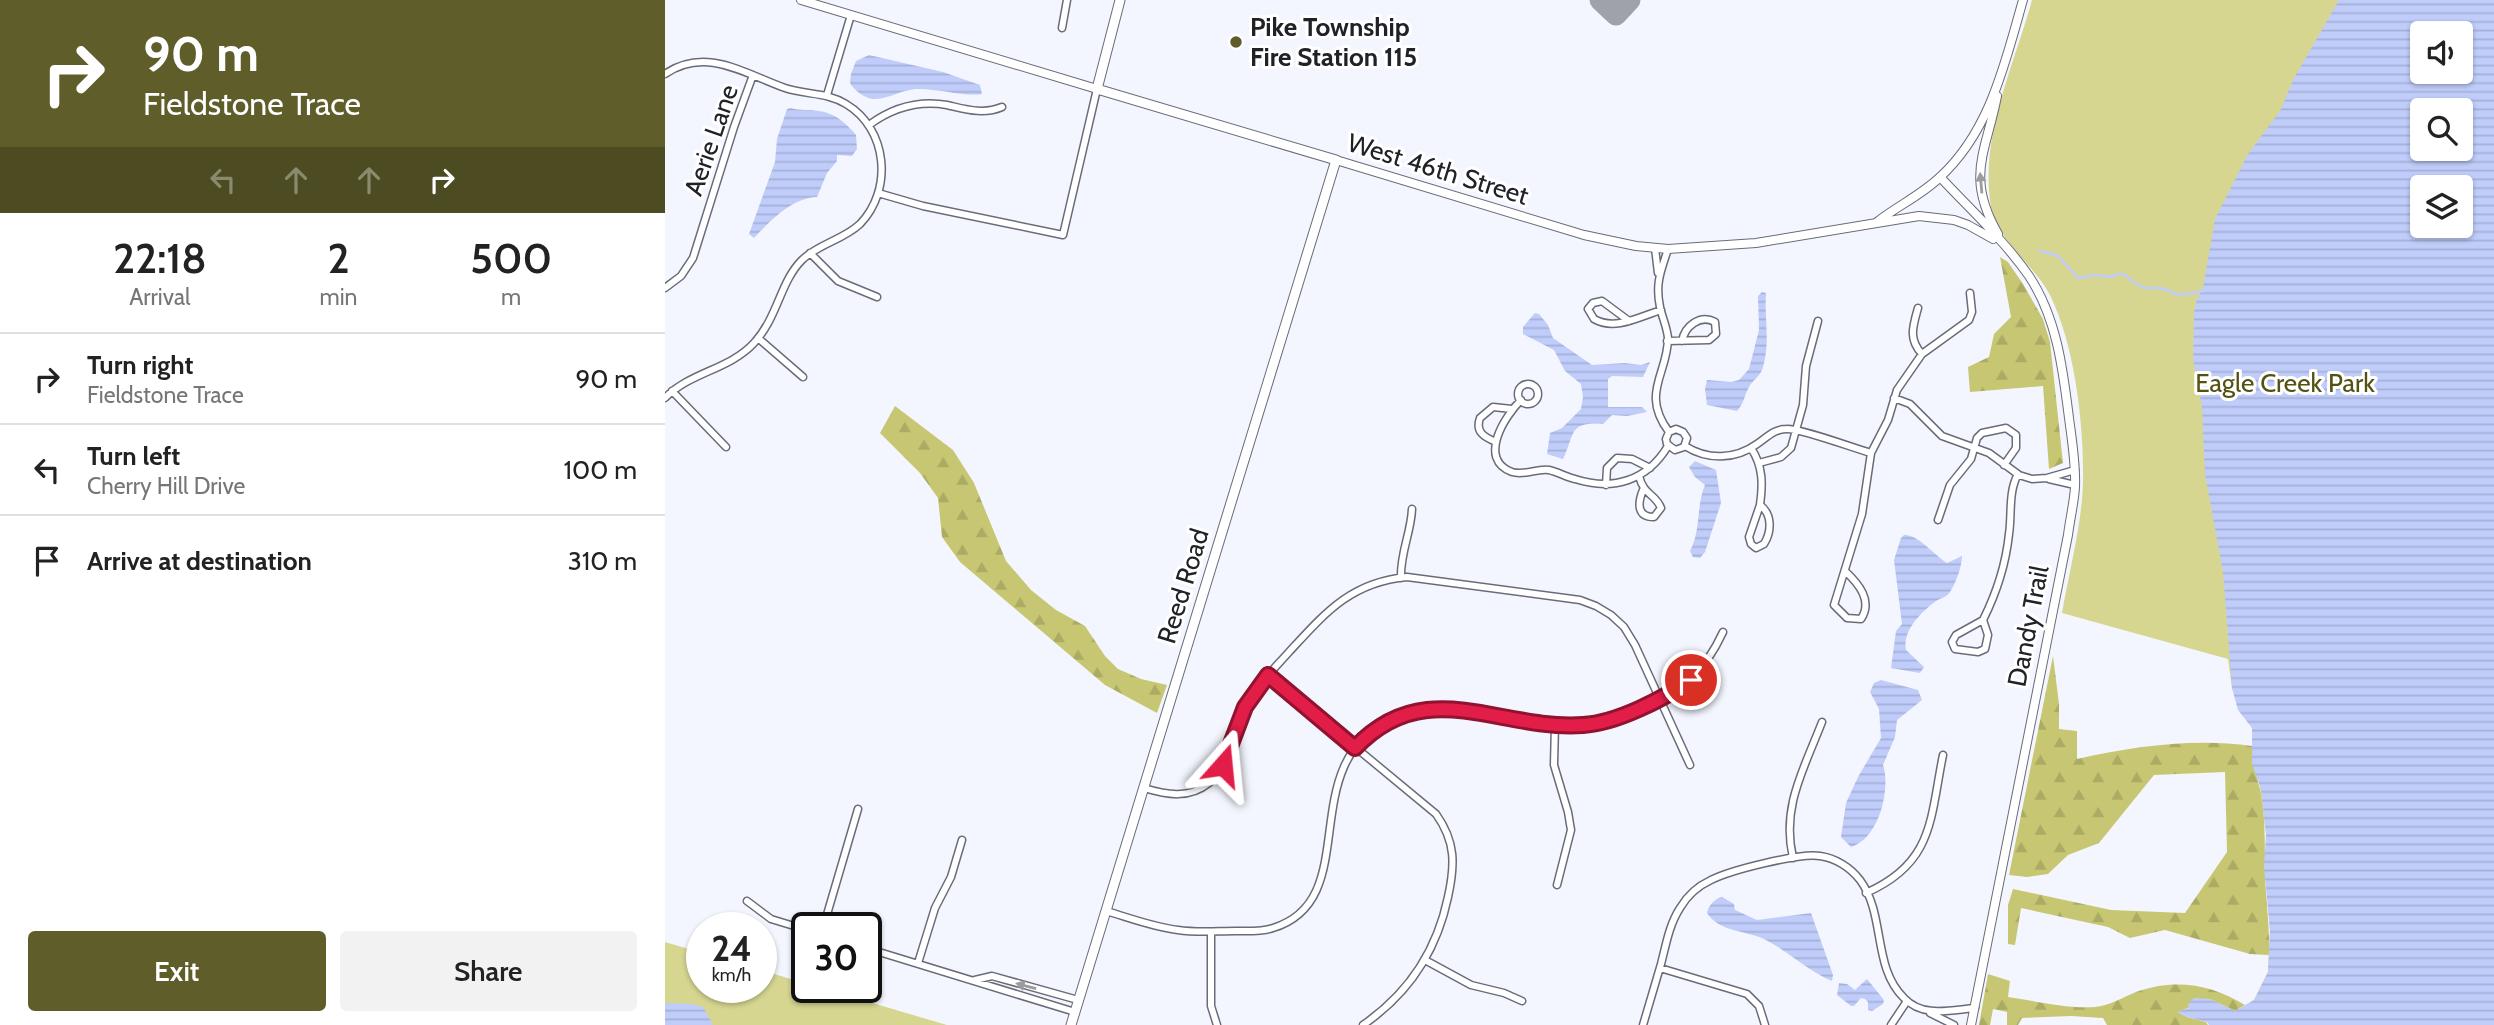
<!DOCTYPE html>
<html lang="en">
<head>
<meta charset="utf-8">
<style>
  :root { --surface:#fff; --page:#f2f2f2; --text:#222; --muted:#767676; --line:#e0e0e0; --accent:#5f5e2b }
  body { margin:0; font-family:Cabin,sans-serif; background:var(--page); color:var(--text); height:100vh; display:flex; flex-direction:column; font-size:26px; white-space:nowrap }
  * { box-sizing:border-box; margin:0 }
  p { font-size:23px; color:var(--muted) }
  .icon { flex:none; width:38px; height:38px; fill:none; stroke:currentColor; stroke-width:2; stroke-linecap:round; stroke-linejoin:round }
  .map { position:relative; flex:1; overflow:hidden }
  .panel { display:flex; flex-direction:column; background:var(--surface); width:665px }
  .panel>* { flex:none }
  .top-card { background:#5f5e2b; color:#fff; overflow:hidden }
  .buttons { position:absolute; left:1745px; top:21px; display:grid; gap:14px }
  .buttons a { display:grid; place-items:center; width:63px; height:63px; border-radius:7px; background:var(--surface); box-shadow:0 2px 5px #0004; font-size:35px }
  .speed { position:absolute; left:21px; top:912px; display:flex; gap:14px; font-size:35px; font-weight:700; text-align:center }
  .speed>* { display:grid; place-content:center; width:91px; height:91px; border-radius:50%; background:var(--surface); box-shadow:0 2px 5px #0004; line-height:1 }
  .speed small { font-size:18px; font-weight:400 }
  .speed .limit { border:4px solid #111; border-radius:10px; background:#fff; color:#111 }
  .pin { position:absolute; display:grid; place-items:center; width:60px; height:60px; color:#fff; margin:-30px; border:4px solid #fff; border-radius:50%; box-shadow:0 2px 7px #0007 }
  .me { position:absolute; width:77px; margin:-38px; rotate:18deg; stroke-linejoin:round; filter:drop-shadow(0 0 5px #0008) }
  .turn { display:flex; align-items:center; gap:24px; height:147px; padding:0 28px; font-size:32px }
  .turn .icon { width:91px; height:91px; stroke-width:2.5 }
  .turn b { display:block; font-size:49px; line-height:60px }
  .lanes { display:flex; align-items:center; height:66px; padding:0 28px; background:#0003; justify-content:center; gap:35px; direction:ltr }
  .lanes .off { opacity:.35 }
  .eta { display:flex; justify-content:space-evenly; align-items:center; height:119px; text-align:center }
  .eta b { font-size:42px; font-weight:600; line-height:49px }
  .cta { display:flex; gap:14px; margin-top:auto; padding:14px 28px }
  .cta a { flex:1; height:80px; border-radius:7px; background:var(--accent); color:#fff; font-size:28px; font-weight:600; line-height:80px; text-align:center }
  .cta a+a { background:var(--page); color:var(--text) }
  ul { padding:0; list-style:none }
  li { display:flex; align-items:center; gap:21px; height:91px; padding:0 28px; border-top:2px solid var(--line) }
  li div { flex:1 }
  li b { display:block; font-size:26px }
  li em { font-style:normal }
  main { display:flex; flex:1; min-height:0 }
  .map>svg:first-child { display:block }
  .forest { fill:url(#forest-firs) }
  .park { fill:#d6d691; fill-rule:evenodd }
  .water { fill:url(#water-rules); fill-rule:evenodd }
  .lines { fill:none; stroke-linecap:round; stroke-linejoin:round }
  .stream { stroke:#c0cdfa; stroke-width:2.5 }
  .taxiway { stroke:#a0a2a9; stroke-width:21 }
  .minor-casing { stroke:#686c79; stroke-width:9 }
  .tertiary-casing { stroke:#686c79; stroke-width:10 }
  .secondary-casing { stroke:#686c79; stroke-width:11 }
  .minor { stroke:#fff; stroke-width:6 }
  .tertiary { stroke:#fff; stroke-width:8 }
  .secondary { stroke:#fff; stroke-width:9 }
  .oneway { fill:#9b9c9e }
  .route-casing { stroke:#92132f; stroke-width:18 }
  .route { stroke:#e11d48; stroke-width:12 }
  .poi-dot { fill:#5f5e2b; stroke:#fff; stroke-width:2.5 }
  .labels { text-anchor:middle; stroke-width:6; stroke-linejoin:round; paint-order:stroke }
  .poi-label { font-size:26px; font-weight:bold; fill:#212227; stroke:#fff; text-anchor:start }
  .street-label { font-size:26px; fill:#212227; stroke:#fff }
  .park-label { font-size:26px; fill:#535212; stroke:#fff }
</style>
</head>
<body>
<main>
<section class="panel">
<div class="top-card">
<div class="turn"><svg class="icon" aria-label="right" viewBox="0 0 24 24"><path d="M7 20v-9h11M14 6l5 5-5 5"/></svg><div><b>90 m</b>Fieldstone Trace</div></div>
<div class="lanes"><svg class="icon off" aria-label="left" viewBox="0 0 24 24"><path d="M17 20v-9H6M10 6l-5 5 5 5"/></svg><svg class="icon off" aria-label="ahead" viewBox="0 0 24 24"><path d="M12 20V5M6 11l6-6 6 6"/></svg><svg class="icon off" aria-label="ahead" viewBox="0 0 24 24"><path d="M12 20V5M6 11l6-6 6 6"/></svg><svg class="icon" aria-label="right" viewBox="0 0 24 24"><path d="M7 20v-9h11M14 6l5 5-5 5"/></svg></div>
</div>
<div class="eta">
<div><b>22:18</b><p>Arrival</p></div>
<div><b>2</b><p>min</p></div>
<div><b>500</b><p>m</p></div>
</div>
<ul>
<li><svg class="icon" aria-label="right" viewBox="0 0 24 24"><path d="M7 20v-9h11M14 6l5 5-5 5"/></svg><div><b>Turn right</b><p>Fieldstone Trace</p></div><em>90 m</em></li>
<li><svg class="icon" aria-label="left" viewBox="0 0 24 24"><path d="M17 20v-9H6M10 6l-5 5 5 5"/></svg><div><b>Turn left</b><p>Cherry Hill Drive</p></div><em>100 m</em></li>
<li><svg class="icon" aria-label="arrive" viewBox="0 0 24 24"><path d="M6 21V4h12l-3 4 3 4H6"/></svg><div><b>Arrive at destination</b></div><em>310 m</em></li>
</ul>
<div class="cta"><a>Exit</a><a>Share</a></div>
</section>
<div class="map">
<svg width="1829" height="1025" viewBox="0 0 1829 1025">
  <defs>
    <pattern id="forest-firs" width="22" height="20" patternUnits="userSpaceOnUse" patternTransform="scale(1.75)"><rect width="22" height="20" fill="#c7c773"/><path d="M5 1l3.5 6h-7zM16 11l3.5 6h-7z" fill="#abab64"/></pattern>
    <pattern id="water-rules" width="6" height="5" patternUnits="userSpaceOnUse" patternTransform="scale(1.75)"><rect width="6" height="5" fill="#c0cdfa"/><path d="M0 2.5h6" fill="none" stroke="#a5b0d6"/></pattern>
  </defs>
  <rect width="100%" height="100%" fill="#f3f6fe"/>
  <path class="forest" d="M1335 257 1343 262 1358 284 1378 319 1385 342 1398 463 1384 469 1378 386 1305 392 1303 367 1324 357 1329 334 1346 317Z
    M230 406 288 450 309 483 341 561 366 590 391 610 420 626 440 656 453 669 476 679 502 685 492 713 440 685 295 562 277 537 273 498 255 473 215 433Z
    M1388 656 1394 704V729L1412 731V759C1470 746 1529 738 1587 746 1587 767 1595 784 1598 804 1600 828 1600 851 1600 874 1601 902 1605 928 1604 955L1585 954 1500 930 1465 938 1443 927 1356 908 1350 945 1343 944V905L1348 889 1446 910 1520 913 1562 852 1560 772 1489 775 1434 843 1403 855 1383 874 1362 877 1344 875Z
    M1323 974 1345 981 1343 997C1371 1001 1402 1009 1430 1007 1443 1006 1459 997 1471 992 1510 978 1546 984 1580 1005L1570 1011 1545 999 1513 1012 1522 1017 1541 1022 1543 1025H1442L1438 1018 1406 1016 1357 1018 1353 1025H1342V1012L1328 1009 1325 1025H1314Z"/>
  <path class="park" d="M1367 0H1829V1025H1546L1545 999 1571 1011 1589 1000 1603 972 1605 931 1601 834 1587 728 1567 688 1563 659 1397 613C1404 572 1417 524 1418 482 1419 425 1410 346 1385 295 1370 266 1331 239 1326 207 1314 137 1349 66 1367 0ZM1757 33H1796V72H1757ZM1757 110H1796V149H1757ZM1757 187H1796V226H1757Z
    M0 942 37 953V987H96V970L142 984V987H153L282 1025H0Z"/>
  <path class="water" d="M1674 0H1829V1025H1544L1542 1022 1522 1017 1512 1012 1524 1008 1523 1004 1529 998 1545 999 1570 1011 1589 1000 1603 972 1605 931 1599 867 1601 834 1596 789 1587 764V728L1573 710 1567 688 1558 572 1540 474 1537 407 1528 359 1529 312 1532 299 1538 288 1550 219 1583 154 1615 111 1629 78ZM1757 33H1796V72H1757ZM1757 110H1796V149H1757ZM1757 187H1796V226H1757Z
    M204 55 278 72 315 85 317 94C299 97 272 88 251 89 236 90 221 100 207 99 198 97 190 91 185 83L186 74 191 61Z
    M126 108C135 111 144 109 154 111 170 113 181 123 191 135L192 149 187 156 172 155V161L162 173 152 197C127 198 106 220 89 238L84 234 110 162 112 139 122 109Z
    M1097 292 1101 293C1099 320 1106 343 1097 370 1094 377 1087 381 1084 387 1079 396 1079 404 1072 411L1042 405 1040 389 1042 380 1066 382 1074 380 1084 369 1094 330 1093 296Z
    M870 313 874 314 883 325 888 338 927 365 960 363 976 365 985 362 978 377 947 376 943 379V407H977L982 412 962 416 947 415 938 424C903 421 910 435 898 459L882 454 885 433 897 428 916 409 918 397 916 384 900 371 889 350 858 334V327Z
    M1030 461 1051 470 1056 503 1040 552 1035 558 1028 557 1025 551C1036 531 1031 506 1040 485L1030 477 1024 467Z
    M1239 535C1253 534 1269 555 1282 563L1297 556C1297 566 1291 583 1285 592 1282 597 1276 598 1271 601 1256 612 1237 631 1241 650L1259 667 1255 673 1226 668 1231 631 1237 624 1229 560 1236 538Z
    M1216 680 1253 690 1257 700 1232 720 1230 737 1218 765C1226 789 1214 839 1186 847L1176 837 1181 803 1193 777 1216 738 1214 709 1205 692 1209 683Z
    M1057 897 1069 904 1070 910 1092 920 1146 913 1168 975 1167 981C1143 971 1124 952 1101 940 1082 930 1055 933 1042 913 1043 906 1050 898 1057 897Z
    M1202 979 1219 1000 1218 1004 1207 1011 1203 1010V1002L1200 999 1196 998 1189 1006H1186L1172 995 1174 983 1182 984 1190 990Z
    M0 1003 27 1004 38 1007 48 1025H0Z"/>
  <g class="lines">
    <path class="stream" d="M1375 251 1393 256 1413 278 1431 275 1444 277 1453 274 1461 275 1465 280 1479 288H1495L1515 295 1539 291"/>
    <path class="taxiway" d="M935 0 951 15 965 0"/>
    <defs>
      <path id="minor" d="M397 28 402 0
        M0 74C41 46 80 74 120 88 141 95 162 92 181 104 223 129 228 190 195 224 178 240 153 244 137 260 115 282 113 317 89 343 64 370 25 372 0 398
        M162 95 186 15
        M204 125C227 108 253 100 282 105 300 109 318 115 337 107
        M213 193 258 206 398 235 432 89
        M990 248 993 273
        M1003 249C996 271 990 283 995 307 997 317 1002 327 1003 338 1003 374 975 393 1004 432L1001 439 1002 444 1010 450 1019 447 1022 438 1018 432 1011 429 1004 432
        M145 253 173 281 212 297
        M0 288 16 276 28 258 69 127 88 75
        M1253 308C1248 326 1243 339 1257 354
        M964 321 937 301 928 303 923 309 929 319C950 331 974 317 996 310
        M93 338 138 377
        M1002 341 1044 340 1051 334 1050 322C1035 314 1020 326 1017 341
        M853 394a10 10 0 1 1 20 0a10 10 0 1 1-20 0Z
        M7 391 61 447
        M1229 398 1245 404 1277 436 1324 453 1354 475 1367 479 1382 478 1410 470
        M856 400C840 416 812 459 847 472 860 476 872 468 884 470 893 472 901 477 910 479 948 491 982 481 1003 446
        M831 442C819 437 810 432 815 418L828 407 847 409
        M1020 446C1042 460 1070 460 1092 444 1101 438 1109 429 1121 429 1135 428 1188 448 1206 453
        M1086 448C1098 466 1098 484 1095 505
        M1094 463 1116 457 1126 448 1138 405 1141 366 1153 321
        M974 476C979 496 990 493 996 508L989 517C971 517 973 502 978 490
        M1384 479 1410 485
        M941 485 942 468 952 458 967 459 985 468
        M1095 505C1107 514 1107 531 1099 544L1091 548 1086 544 1084 537Z
        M1273 520 1285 485 1306 459 1312 438 1317 433 1341 428 1351 435V448L1339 465
        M1180 571C1194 584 1208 601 1196 619L1182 618 1169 605 1197 514 1206 453 1223 420 1232 390 1257 354 1304 320 1307 312 1305 293
        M736 578C735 553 746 533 747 509
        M1318 620C1331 594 1341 563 1344 534 1347 515 1343 492 1353 474
        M1318 620 1323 635 1320 649 1313 652 1290 649 1287 642 1291 635Z
        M603 675 771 814C791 842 790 865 783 897 772 950 743 994 698 1025
        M890 724 889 765 903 812 906 830 892 885
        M479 788C502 795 524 799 544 783 565 765 566 734 578 711 589 688 607 671 624 652 660 613 686 582 742 577L915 600 931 606 946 615 959 627 970 645 1025 765
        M1128 858C1116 807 1139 769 1157 722
        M1201 893C1269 863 1265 819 1278 755
        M82 901 106 919 142 930
        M441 911C465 918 488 927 513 930 532 933 552 931 571 931 583 931 596 932 608 928 702 899 625 761 730 718 791 693 856 729 918 725 942 724 963 712 983 703 1022 685 1040 671 1058 632
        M158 928 193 809
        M546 932V1006L552 1025
        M201 948 410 1012
        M760 960 806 985 839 993 857 1001
        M253 963 270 908 286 877 297 840
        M995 968 1082 994 1094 1006 1100 1025
        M310 980 327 976 413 1000
        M1265 1013 1289 1025
        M978 1025C984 1005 990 984 996 964 1001 945 1004 925 1015 908 1022 896 1033 886 1046 880 1066 870 1133 853 1155 856 1170 858 1185 867 1195 880 1221 915 1207 967 1239 998 1258 1018 1285 1010 1310 1008
        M1226 1025 1242 1001"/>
      <path id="tertiary" d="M136 0 432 89
        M1332 96C1321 153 1300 176 1333 234
        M671 160 919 235 971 246 1003 249 1091 243 1254 216 1289 220 1303 225 1328 239
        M1275 177C1305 209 1339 240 1364 276 1392 318 1398 370 1404 418 1407 441 1411 464 1410 487 1409 503 1405 519 1403 535L1306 1025
        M1212 222C1232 206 1255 196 1274 178 1325 132 1340 63 1358 0"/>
      <path id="secondary" d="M406 1025 671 160 432 89 455 0"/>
    </defs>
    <use href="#minor" class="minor-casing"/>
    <use href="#tertiary" class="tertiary-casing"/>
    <use href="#secondary" class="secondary-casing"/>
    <use href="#minor" class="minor"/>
    <use href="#tertiary" class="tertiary"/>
    <use href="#secondary" class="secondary"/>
  </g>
  <defs><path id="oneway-solid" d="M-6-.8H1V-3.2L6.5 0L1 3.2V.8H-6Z" transform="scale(1.75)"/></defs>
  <g class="oneway">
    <use href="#oneway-solid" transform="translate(1316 183) rotate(-95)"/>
    <use href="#oneway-solid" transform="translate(361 986) rotate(-165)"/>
  </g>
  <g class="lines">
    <defs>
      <path id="route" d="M558 765 580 707 603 675 690 748C761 673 834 731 918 725 952 723 998 699 1026 680"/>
    </defs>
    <use href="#route" class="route-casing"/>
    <use href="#route" class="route"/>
  </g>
  <circle class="poi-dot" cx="571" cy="42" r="7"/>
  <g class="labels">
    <g class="poi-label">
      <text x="585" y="36">Pike Township<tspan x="585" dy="30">Fire Station 115</tspan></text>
    </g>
    <g class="street-label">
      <text transform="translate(46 140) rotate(-71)" y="9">Aerie Lane</text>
      <text transform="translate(773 169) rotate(17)" y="9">West 46th Street</text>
      <text transform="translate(518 586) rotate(-73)" y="9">Reed Road</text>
      <text transform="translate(1363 626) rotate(-79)" y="9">Dandy Trail</text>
    </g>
    <g class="park-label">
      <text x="1620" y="392">Eagle Creek Park</text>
    </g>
  </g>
</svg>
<div class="buttons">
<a><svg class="icon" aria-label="sound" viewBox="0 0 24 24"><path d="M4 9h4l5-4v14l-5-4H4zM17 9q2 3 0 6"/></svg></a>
<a><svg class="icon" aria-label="search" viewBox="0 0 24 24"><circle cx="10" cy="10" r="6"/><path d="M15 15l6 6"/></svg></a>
<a><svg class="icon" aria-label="layers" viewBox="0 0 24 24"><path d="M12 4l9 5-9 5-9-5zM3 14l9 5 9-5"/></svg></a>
</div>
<div class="speed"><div>24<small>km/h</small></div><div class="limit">30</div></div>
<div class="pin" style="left:1026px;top:680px;background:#d93025"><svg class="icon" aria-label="arrive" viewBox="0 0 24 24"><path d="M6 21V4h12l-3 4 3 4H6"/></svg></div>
<svg class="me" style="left:558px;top:765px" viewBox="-20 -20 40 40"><path d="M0-17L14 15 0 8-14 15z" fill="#e11d48" stroke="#fff" stroke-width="4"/></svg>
</div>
</main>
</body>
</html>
